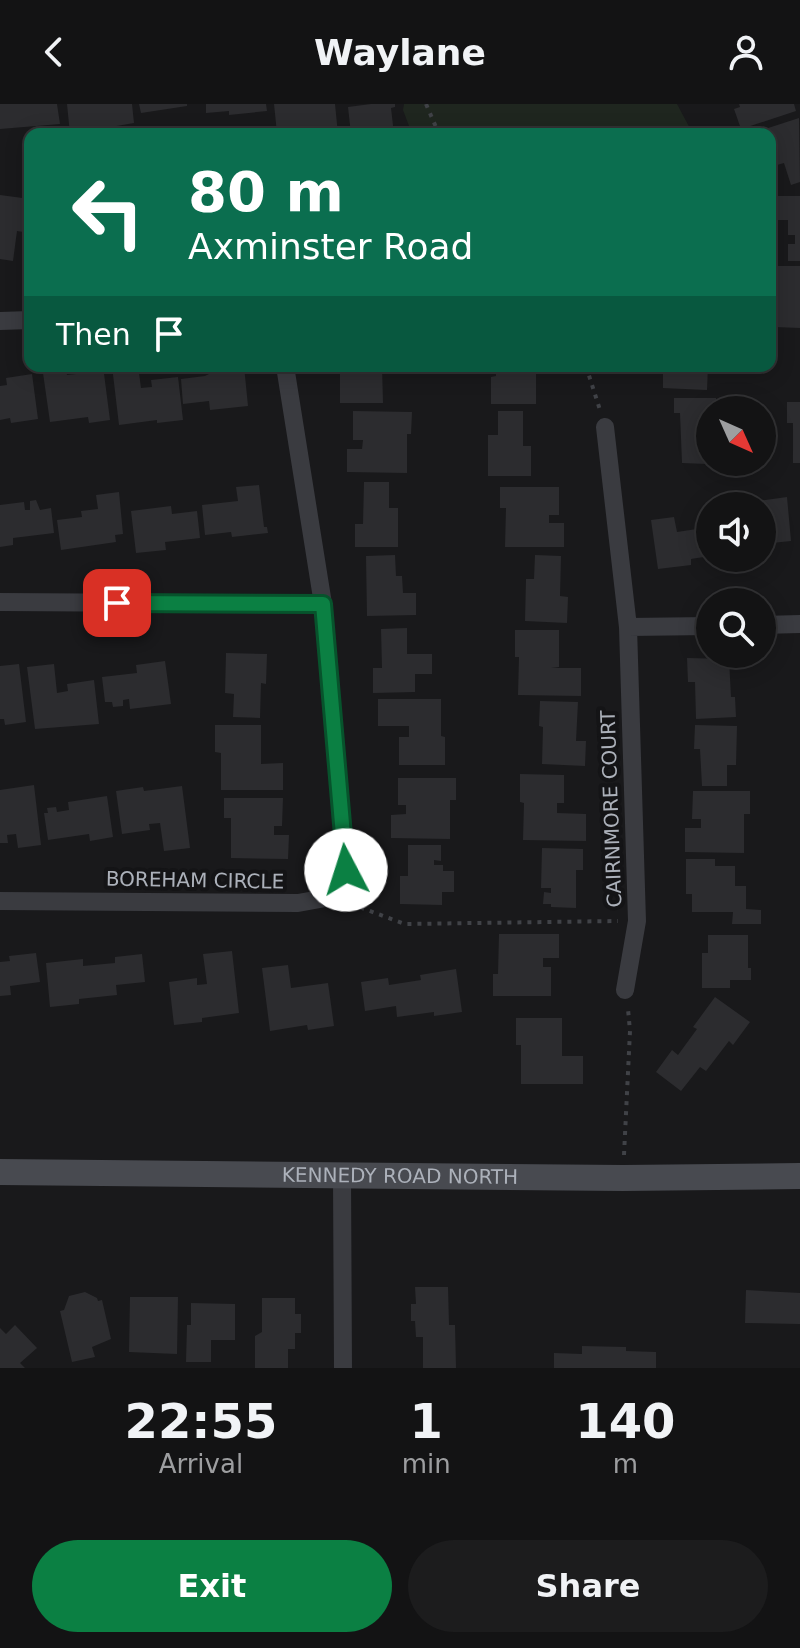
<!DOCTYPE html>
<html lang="en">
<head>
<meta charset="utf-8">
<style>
  :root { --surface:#131314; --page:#1c1c1d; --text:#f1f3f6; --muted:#9d9ea0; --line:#323234; --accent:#0b8043 }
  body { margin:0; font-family:"DejaVu Sans",sans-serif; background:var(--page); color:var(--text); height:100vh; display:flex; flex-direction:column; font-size:30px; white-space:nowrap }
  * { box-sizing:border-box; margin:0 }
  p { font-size:26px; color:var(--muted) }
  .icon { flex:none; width:44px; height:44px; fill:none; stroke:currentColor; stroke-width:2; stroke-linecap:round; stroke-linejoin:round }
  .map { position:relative; height:1264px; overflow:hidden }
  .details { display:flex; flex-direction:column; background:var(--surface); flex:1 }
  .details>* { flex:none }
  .hud { position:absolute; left:24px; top:24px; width:752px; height:244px; border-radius:16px; box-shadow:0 4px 20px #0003,0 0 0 2px var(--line); background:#0b6e4f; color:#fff; overflow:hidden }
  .needle { width:52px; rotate:135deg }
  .tools { position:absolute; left:696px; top:292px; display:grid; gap:16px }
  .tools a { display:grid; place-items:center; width:80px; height:80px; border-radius:50%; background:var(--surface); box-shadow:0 4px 20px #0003,0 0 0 2px var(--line); font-size:40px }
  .pin { position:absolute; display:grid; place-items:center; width:68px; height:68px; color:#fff; margin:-34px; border-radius:16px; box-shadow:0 4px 12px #0006 }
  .me { position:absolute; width:88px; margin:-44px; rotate:355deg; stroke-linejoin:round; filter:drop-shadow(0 0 6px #0008) }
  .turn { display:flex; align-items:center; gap:28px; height:168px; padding:0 32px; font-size:36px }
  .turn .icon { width:104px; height:104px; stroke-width:2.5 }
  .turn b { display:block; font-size:56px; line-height:68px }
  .then { display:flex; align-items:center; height:76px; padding:0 32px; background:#0003; gap:16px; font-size:30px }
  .eta { display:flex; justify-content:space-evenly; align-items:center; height:136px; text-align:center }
  .eta b { font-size:48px; font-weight:700; line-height:56px }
  .cta { display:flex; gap:16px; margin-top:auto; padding:16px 32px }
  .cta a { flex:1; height:92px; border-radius:48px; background:var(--accent); color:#fff; font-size:32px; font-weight:700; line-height:92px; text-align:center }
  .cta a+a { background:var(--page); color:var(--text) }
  header { display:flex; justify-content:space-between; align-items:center; height:104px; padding:0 32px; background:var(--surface); font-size:36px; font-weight:700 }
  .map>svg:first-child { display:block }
  .green { fill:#1f261f }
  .building { fill:#2c2c2f }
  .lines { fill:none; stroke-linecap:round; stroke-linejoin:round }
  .path { stroke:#404247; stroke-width:4; stroke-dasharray:4 6; stroke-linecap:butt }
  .street { stroke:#3a3b40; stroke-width:18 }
  .secondary { stroke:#484a50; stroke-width:26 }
  .route-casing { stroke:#07532c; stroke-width:20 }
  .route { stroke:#0b8043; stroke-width:14 }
  .labels { text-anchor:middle; stroke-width:8; stroke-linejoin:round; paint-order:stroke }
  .street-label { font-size:20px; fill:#acb1ba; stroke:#141416 }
</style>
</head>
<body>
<header><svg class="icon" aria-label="back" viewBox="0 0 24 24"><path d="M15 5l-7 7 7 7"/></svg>Waylane<svg class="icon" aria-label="person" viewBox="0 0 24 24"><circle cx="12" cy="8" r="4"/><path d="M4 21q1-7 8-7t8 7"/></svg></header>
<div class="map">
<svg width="800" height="1264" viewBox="0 0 800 1264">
  <rect width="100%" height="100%" fill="#19191b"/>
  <path class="green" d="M404 0H677L693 30H412L403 6Z"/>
  <path class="building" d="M0 0H57L60 20 0 25Z
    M67 0H132L134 19 70 30Z
    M139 0H187V2L141 9Z
    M206 0H266L267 7 229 11V7L206 9Z
    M274 0H335L338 30H298V26L277 29Z
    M371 0H395V3L391 4 394 30H351L348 3Z
    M739 0H794L796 7 741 25 734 5 740 3Z
    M799 14 800 78 791 81 784 59 777 61 772 49 770 50V30L753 29Z
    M0 91 30 95V129L17 127 13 157 0 155Z
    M775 92H800V157H788V140H795V131H788V116H775Z
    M770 162H800V224L775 223V184L770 185Z
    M42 262H65L67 271 76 270 74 262H103L110 316 89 319 88 313 50 318Z
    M112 262H138L141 284 152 283 151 276 178 273 183 316 157 319V316L119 321Z
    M220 262H244L248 302 210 306 209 297 183 300 181 275 205 272 209 270 208 266 221 264Z
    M350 262H382L383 299H340V269H350Z
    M496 262H536V300H491V273L496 272Z
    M663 262H708L707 286 663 284Z
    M32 270 38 315 11 319 10 314 0 316V282L7 281 6 274Z
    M674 294H716V306H710L707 360 682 359 680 309H674Z
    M787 298H800V359H793V319H787Z
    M353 307 412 308 411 330H407V369L347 368V345H362L363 336H353Z
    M498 307H523V342H531V372H488V331H498Z
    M364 378H389V404H398V443H355V420H363Z
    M259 381 264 423H267L268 429 232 433 231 428 205 431 202 401 238 397 236 383Z
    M500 383H559V411H549V419H564V443H505L506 404H500Z
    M119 388 123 430 115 431 116 438 61 446 57 416 82 413 81 407 98 405 96 391Z
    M787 393 791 437 762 440V402L759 397Z
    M36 396 40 406 51 404 54 429 13 434V441L0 443V401L24 398 25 406H30V397Z
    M171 402 172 410 197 407 200 434 165 438 166 446 136 449 131 407Z
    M674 413 677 428 710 423V452L691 455V461L658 465 651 416Z
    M395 451 396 472H402L403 489H416V511L367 512 366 452Z
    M535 451 561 452 560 492 568 493 567 519 525 517 526 475H534Z
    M730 454H756L757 463 731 467Z
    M407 524V550H432V570H415V588L373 589V564H382L381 525Z
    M515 526H559V563L551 564H581V592L518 591 519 553H515Z
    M226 549 267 550 266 580 261 579 260 614 233 613 234 590 225 589Z
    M687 554 729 555 731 593H735L736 613 696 615 695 578H688Z
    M165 557 171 600 130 605 129 595 123 596V602L113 603 112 598H105L102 573 137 569 136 561Z
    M19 560 26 618 5 621 4 615H0V562Z
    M54 560 57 589 68 587 67 580 94 576 99 620 35 625 27 563Z
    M378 595H441V632L445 633V661H399V633H409V622H378Z
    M540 597 578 598 576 637H586L585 662 542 660 543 623 539 622Z
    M215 621H261V660L283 659V686H221V649L215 648Z
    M695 621 737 622 736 661H727V682H702L700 645H694Z
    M520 670 564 671V699H557V709L586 710V737L523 736 524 699 520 698Z
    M398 674H456V696H450V735L391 734V711L406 710V701H398Z
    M34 681 41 741 18 744 16 730 7 731 8 739H0V686Z
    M182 682 190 744 164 747 160 719 149 720 150 726 122 730 116 687 143 683 144 687Z
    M693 687H750V710H744V749L685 748V724H701V715H692Z
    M107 692 113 733 90 737 89 730 48 736 44 709H48L47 704 56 703 57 708 69 706 68 698Z
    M224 694H283L282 722H274V731H289L288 755 231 754V714H224Z
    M408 741H441V757L434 756V761H443V767H454V788H442V801L400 800V772H408Z
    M542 744 583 745V766H576V804L551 803V800H543L544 788 551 789V784H541Z
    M686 755H715V762H735V782H746V805L761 806V820H732L733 808H692V790H686Z
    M499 830H559V854H543V863H551V892H493V870H498Z
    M708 831H748V864H751V876H730V884H702V849H708Z
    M232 847 239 909 202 914V918L174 921 169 878 197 874V881L207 880 203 850Z
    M36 849 40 878 10 882 11 891 0 892V858L10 857 9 852Z
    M142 850 145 878 116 881 117 891 79 895V900L50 903 46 859 83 855V862L115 859V853Z
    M288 861 291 884 328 879 334 922 308 926 307 921 270 927 262 864Z
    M456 865 462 908 434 912V908L397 913 396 902 365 907 361 878 388 874 389 881 421 876 420 871Z
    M715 893 750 918 733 941 729 937 706 967 700 963 681 987 656 968 672 946 678 951 697 925 693 923Z
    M516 914H562V952H583V980H521V941H516Z
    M415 1183H448L449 1221H455L456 1264H423V1233H416L415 1217H411V1200H416Z
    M746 1186 800 1189V1220L745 1219Z
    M85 1188 97 1194 98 1197 102 1196 111 1235 92 1243 95 1253 72 1258 60 1207 64 1206 69 1192Z
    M130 1193H178L177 1250 129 1248Z
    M262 1194H295V1210H301V1229H295V1245H288V1264H255V1232L262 1228Z
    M191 1199 235 1200V1236H211V1258H186L187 1221H191Z
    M15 1221 37 1244 20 1259 25 1264H0V1224L6 1230Z
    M582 1242 626 1243V1247L656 1248V1264H554V1249L582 1250Z"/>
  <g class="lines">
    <path class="path" d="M426 0 439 30
      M586 262 600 306
      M351 800 405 820 618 817
      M624 1051 630 927 628 905"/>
    <path class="street" d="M0 217 30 216
      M605 323 628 523
      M0 498 323 500
      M762 521 800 520
      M0 797 298 799 331 793 346 766 323 500 285 262
      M625 886 637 817 628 523 710 522
      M342 1072 343 1264"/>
    <path class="secondary" id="s1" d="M0 1068 623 1074 800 1072"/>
  </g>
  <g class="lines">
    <defs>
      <path id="route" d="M117 499 323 500 346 766"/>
    </defs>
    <use href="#route" class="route-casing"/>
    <use href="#route" class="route"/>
  </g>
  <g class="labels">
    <g class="street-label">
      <text transform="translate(611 705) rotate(-92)" y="7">CAIRNMORE COURT</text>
      <text transform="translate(195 776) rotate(1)" y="7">BOREHAM CIRCLE</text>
      <text dy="7" stroke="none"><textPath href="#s1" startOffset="400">KENNEDY ROAD NORTH</textPath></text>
    </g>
  </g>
</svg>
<div class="tools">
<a><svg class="needle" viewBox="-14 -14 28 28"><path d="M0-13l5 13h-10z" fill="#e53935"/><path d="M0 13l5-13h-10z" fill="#9d9ea0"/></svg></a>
<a><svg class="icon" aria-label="sound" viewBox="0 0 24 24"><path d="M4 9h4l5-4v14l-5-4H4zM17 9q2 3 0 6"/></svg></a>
<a><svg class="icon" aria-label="search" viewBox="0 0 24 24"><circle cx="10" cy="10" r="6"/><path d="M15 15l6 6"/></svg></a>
</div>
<div class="pin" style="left:117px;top:499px;background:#d93025"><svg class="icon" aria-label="arrive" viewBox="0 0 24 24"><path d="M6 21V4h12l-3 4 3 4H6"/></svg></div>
<svg class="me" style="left:346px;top:766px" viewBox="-20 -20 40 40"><circle r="19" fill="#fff"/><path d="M0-13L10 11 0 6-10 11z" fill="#0b8043"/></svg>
<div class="hud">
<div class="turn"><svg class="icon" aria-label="left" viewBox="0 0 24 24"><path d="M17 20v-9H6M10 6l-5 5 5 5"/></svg><div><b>80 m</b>Axminster Road</div></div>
<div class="then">Then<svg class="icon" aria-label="arrive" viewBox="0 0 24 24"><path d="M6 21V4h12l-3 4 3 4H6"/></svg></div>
</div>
</div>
<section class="details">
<div class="eta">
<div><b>22:55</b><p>Arrival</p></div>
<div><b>1</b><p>min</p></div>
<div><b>140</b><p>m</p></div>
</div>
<div class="cta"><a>Exit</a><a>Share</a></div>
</section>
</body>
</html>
